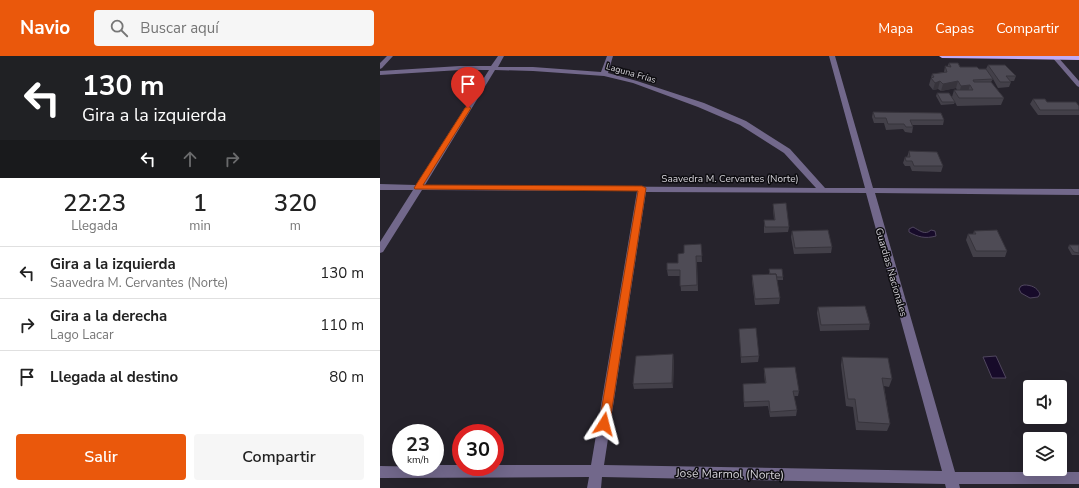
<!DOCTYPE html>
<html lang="es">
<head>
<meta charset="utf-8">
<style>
  :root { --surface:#fff; --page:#f6f6f6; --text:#222; --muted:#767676; --line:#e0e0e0; --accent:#ea580c }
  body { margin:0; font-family:"Nunito Sans",sans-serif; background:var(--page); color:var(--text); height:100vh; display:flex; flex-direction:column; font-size:15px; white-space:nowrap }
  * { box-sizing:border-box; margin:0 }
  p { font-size:13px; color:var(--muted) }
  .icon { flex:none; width:22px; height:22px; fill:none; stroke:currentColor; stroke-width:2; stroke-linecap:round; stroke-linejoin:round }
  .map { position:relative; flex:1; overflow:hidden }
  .details { display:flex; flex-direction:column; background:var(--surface); width:380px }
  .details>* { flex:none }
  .guide { background:#202124; color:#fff; overflow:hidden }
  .buttons { position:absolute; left:643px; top:324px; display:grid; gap:8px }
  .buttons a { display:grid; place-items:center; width:44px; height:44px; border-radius:4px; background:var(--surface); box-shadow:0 4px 16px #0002; font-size:20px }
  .speed { position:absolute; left:12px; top:368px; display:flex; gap:8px; font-size:20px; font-weight:700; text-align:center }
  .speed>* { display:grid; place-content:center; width:52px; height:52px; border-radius:50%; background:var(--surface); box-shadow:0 4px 16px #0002; line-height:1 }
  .speed small { font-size:10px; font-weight:400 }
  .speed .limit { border:6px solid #d22; background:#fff; color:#111 }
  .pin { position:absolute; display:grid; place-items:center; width:34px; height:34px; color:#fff; margin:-41px -17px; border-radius:50% 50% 50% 0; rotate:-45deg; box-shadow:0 0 4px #0007 }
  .pin .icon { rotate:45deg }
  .me { position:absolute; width:44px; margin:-22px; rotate:9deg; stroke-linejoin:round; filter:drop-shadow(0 0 3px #0008) }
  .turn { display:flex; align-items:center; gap:14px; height:84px; padding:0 16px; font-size:18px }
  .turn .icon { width:52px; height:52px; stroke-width:2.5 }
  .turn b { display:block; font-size:28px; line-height:34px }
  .lanes { display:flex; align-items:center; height:38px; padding:0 16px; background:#0003; justify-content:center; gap:20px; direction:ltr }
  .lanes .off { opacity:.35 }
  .eta { display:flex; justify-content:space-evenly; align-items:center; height:68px; text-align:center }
  .eta b { font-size:24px; font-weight:600; line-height:28px }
  .action { display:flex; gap:8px; margin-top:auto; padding:8px 16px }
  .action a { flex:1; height:46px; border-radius:4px; background:var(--accent); color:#fff; font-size:16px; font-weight:600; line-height:46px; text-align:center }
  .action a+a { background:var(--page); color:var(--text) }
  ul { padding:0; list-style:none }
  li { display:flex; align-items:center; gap:12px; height:52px; padding:0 16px; border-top:1px solid var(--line) }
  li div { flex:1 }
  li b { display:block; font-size:15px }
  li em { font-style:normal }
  header { display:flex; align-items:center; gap:24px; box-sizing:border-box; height:56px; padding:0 20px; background:var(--accent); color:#fff }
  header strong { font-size:19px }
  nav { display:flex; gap:22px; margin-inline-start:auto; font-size:14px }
  .search { width:280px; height:36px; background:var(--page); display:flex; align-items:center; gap:10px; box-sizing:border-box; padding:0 14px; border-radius:4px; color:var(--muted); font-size:15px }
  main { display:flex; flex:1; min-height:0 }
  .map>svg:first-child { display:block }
  .water { fill:#170b2a; stroke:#50475e }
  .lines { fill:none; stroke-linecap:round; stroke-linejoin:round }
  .minor { fill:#72688b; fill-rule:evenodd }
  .major { fill:#c0abf3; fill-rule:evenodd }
  .wall { fill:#434049 }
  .shaded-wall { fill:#37343c }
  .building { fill:#4e4b55; stroke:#37343c }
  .route { fill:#ea580c; stroke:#983908 }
  .labels { text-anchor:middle; stroke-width:3; stroke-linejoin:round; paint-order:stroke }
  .far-street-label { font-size:9px; fill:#d4d2d8; stroke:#0e0d11 }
  .street-label { font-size:10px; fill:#d4d2d8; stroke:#0e0d11 }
  .near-street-label { font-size:12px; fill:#d4d2d8; stroke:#0e0d11 }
</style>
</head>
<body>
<header>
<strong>Navio</strong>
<div class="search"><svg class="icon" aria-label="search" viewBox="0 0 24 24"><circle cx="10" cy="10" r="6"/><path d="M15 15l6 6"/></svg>Buscar aquí</div>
<nav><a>Mapa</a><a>Capas</a><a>Compartir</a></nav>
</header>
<main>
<section class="details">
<div class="guide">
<div class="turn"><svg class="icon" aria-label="left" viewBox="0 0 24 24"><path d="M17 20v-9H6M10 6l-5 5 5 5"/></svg><div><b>130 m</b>Gira a la izquierda</div></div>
<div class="lanes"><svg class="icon" aria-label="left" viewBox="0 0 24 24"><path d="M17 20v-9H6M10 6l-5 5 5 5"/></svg><svg class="icon off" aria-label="ahead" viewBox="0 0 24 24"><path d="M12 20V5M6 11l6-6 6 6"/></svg><svg class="icon off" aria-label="right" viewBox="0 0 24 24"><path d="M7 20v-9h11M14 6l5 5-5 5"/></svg></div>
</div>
<div class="eta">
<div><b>22:23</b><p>Llegada</p></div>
<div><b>1</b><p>min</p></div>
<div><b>320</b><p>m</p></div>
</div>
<ul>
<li><svg class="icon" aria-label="left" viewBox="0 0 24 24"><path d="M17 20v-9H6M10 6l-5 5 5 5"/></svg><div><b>Gira a la izquierda</b><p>Saavedra M. Cervantes (Norte)</p></div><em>130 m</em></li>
<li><svg class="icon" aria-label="right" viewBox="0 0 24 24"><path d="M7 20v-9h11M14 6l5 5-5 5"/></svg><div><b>Gira a la derecha</b><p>Lago Lacar</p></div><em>110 m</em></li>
<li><svg class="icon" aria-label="arrive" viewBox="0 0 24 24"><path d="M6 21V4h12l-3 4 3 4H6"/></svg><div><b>Llegada al destino</b></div><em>80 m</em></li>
</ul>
<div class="action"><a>Salir</a><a>Compartir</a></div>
</section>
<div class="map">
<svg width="699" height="432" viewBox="0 0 699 432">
  <rect width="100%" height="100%" fill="#26232c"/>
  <path class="water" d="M533 171C539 174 545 180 551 174L555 175 556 180C545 183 538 181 529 176V173Z
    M644 229C651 229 657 231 660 238L658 241 650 242 641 237 639 233 641 230Z
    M616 300 626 322H612L603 301Z"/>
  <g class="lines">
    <path class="minor" d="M7 0H13L2 12 0 13V7Z
      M118 0H124L118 11H153L221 16 227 0H233L228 17 257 25 324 47 366 65 410 93 445 132H485L449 0H455L493 132 699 133V139L495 137 575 416H699V428H579L580 432H566L565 428 222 421 221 432H207L209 421 0 422V410L55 411V409H81V411H115V409H211L257 135 42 134 3 196 0 197V186L33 134H0V128L36 129 109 14H80L0 19V15L80 10H111ZM115 14 153 15 224 20 253 27 318 51 360 69 404 97 436 132 45 129ZM266 136 486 137 562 415 224 409Z
      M671 0H677L699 25V31L697 30Z"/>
    <path class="major" d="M559 0H699V4L562 2Z"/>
  </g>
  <path class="wall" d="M569 7 580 11 599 13H606L608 9 636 20 634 25H630L631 26 629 31 618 32 613 23 611 26 624 42 621 49 577 50 575 46 574 48 561 49 556 40 557 37 572 41 574 34H577L576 32 561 35 558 33 553 34 549 29 552 18 564 16 565 10 567 11Z
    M653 43 667 46 699 50V59H658L650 48Z
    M493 56 564 64 563 69H532L533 71 532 77 525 76 523 73 506 74 504 67H494L492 61Z
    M529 95 563 110 561 116 532 115 530 110H525L523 107 525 101H527Z
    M393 148 409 171 408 176 384 177V164H394L393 153Z
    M412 175 452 191 451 197 414 198 411 181Z
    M594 175 627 195 625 201H593L586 184 588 178H593Z
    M321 188 322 206H317L318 235H301L300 220H288L287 214 298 207 304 197Z
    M689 189H699V199H692L688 192Z
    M389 213 403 221V224H397L400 242 399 248 375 249 372 225V219L389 218Z
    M438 251 490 268 489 274 440 275 437 257Z
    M359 273 379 300 378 306 361 307Z
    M462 301 512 323 509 331 504 330 510 368 507 375 476 374 473 351 466 350 461 309Z
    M294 304 293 332 254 333 253 328Z
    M384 312 419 335 418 340H414L417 354 416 360 390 361 388 350 364 351 363 328 385 327 384 318Z"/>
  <path class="shaded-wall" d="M560 25 558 33 553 34 555 27Z
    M578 25 576 32 561 35 563 28Z
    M590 29 588 36 579 38 581 30Z
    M293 298 294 304 293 332 292 327Z"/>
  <path class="building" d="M569 7H578L580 11H597L599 13H606L613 23 593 24 594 26H611L624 42H579L574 34H593L590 29 581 30 578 25 563 28 560 25 555 27 551 22 554 21 552 18 567 16 565 10 571 11Z
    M608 9H625L636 20H626L631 26H620Z
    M557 37H569L575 46H562Z
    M653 43H665L667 46H696L699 50V54H660Z
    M493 56 561 57 564 64H530L533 71H526L524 68H508L506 62H495Z
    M529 95 557 96 563 110H534L532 105H526L525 101H530Z
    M406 147 409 171H385L384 164H395L393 148Z
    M448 174 452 191 415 192 412 175Z
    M617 174 627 195H596L588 178H596L594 175Z
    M321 188 322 200H316L317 229 300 230V214H287V207H298V198L304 197V189Z
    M689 189H699V197L694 196Z
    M389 213H402L403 221H397L396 218H390Z
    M396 218 400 242 375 243 372 219Z
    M485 250 490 268 441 269 438 251Z
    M376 272 379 300 361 301 359 273Z
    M293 298 292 327 253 328 256 300Z
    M462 301 508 302 512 323 502 322 510 368 478 366 475 343H468Z
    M415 311 419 335H413L417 354 390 356 389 345 364 346 363 328 386 327 384 312Z"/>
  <path class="route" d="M88 50 91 52 43 129 262 130 266 132 229 372 224 373 220 372 219 368 258 135 35 133 34 132 85 52Z"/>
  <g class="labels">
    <g class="far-street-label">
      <text transform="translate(251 17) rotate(16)" y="3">Laguna Frías</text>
    </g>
    <g class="street-label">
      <text x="350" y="126">Saavedra M. Cervantes (Norte)</text>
      <text transform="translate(512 216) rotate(74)" y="4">Guardias Nacionales</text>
    </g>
    <g class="near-street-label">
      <text transform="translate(350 418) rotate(1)" y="4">José Marmol (Norte)</text>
    </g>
  </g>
</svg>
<div class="buttons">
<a><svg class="icon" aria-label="sound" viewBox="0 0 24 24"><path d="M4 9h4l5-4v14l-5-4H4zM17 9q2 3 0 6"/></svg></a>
<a><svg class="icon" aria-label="layers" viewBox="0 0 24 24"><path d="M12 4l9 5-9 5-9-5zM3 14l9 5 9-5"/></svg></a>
</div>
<div class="speed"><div>23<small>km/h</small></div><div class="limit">30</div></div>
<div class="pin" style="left:88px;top:52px;background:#d93025"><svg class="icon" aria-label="arrive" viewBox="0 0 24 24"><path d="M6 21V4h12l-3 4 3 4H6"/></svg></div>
<svg class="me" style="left:224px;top:368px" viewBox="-20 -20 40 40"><path d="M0-17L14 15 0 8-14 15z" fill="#ea580c" stroke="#fff" stroke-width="4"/></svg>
</div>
</main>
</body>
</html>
